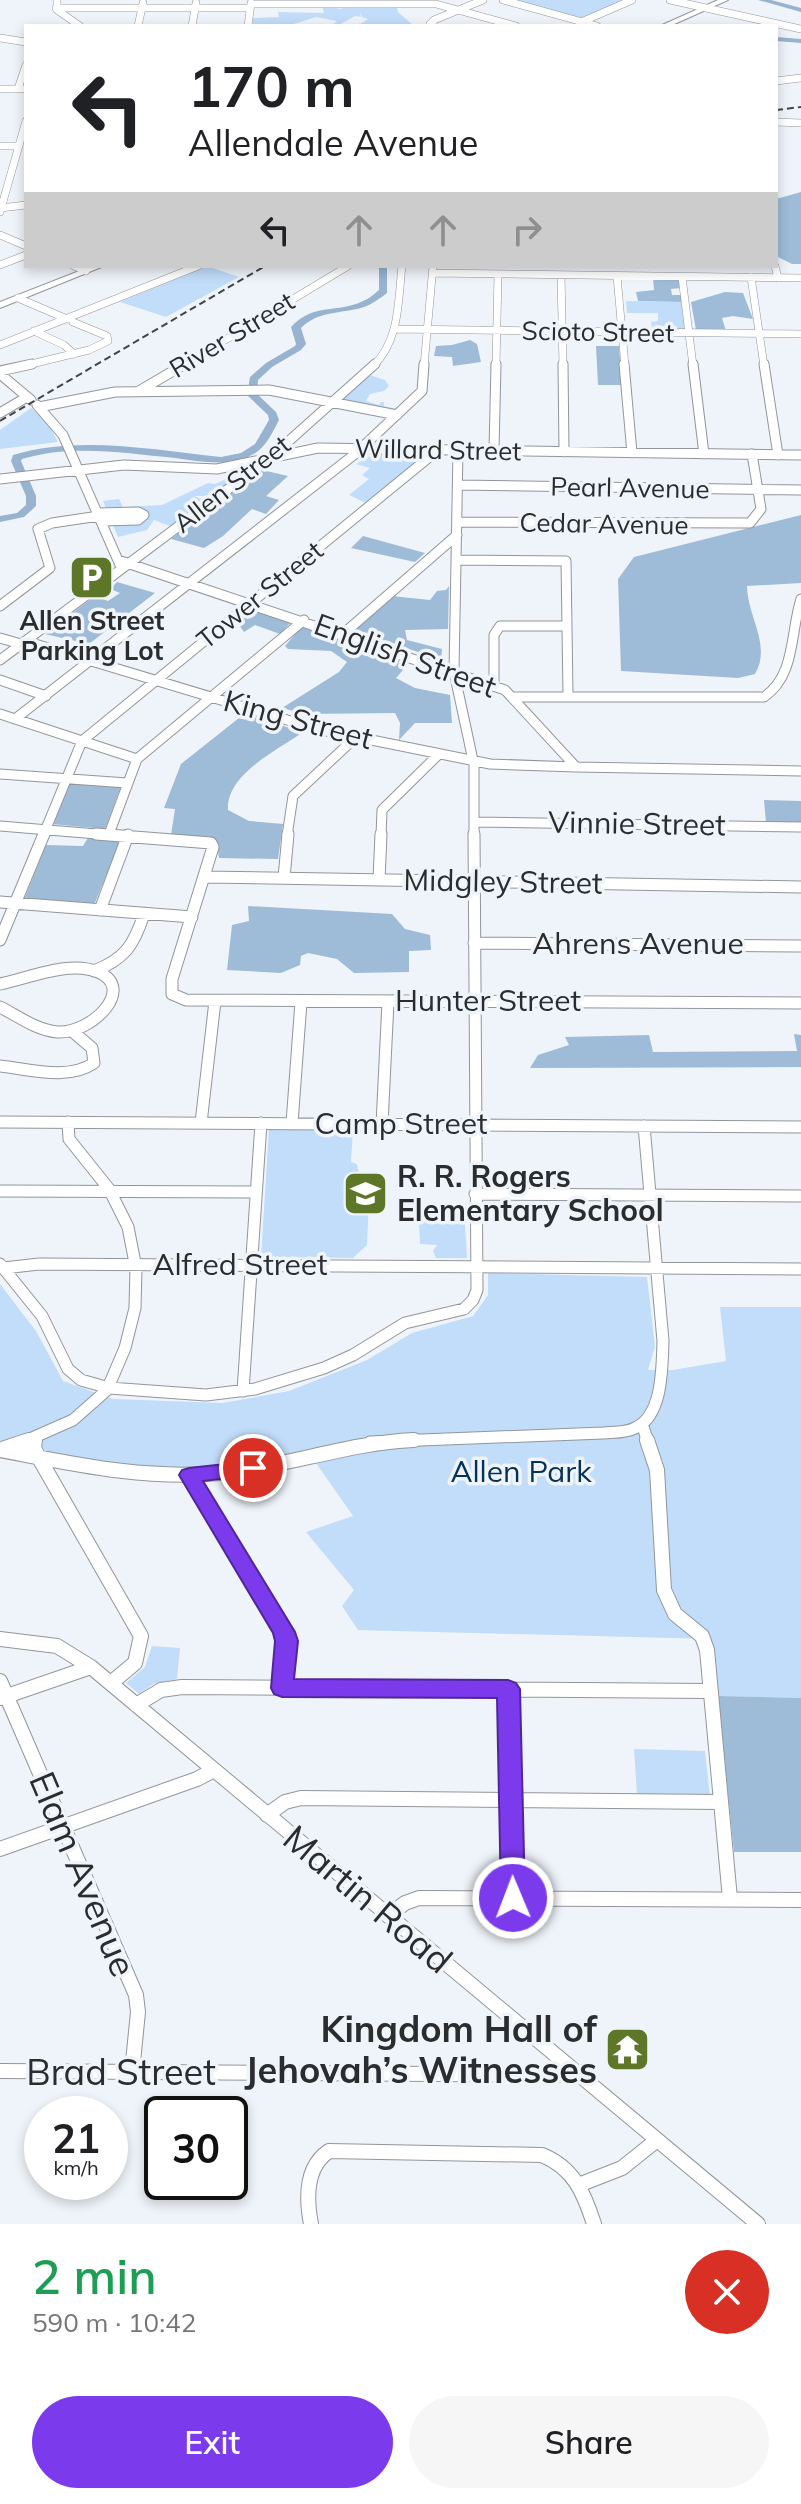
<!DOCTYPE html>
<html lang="en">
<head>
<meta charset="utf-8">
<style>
  :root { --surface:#fff; --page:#f6f6f6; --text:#202124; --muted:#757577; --accent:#7c3aed }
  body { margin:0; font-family:Mulish,sans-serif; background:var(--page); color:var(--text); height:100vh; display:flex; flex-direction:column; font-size:30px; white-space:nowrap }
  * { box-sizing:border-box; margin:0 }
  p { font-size:26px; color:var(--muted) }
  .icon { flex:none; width:44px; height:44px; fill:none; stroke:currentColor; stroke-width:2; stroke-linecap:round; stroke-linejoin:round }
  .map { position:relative; height:2224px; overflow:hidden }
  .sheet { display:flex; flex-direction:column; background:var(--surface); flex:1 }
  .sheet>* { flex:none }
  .banner { position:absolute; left:24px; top:24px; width:754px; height:244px; border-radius:0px; box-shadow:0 4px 12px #0003; background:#fff; color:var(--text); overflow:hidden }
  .speed { position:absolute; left:24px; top:2096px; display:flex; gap:16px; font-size:40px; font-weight:700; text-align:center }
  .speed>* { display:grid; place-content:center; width:104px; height:104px; border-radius:50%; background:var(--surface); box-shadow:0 4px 12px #0003; line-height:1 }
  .speed small { font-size:20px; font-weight:400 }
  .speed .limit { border:4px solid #111; border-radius:12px; background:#fff; color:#111 }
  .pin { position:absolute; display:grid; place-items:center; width:68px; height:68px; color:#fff; margin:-34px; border:4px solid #fff; border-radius:50%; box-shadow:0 2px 8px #0007 }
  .me { position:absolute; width:88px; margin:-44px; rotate:359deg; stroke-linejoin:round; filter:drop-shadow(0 0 6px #0008) }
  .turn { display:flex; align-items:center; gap:28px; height:168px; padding:0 32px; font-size:36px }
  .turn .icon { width:104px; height:104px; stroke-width:2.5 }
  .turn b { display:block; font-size:56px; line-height:68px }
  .lanes { display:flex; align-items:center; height:76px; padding:0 32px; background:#0003; justify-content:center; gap:40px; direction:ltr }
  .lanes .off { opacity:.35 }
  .round { display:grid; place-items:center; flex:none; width:84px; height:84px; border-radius:42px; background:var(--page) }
  .summary { display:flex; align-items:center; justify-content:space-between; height:136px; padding:0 32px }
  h1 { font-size:48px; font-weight:600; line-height:60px; color:#1e9e55 }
  .button { display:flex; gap:16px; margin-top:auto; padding:16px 32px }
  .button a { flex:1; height:92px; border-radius:48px; background:var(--accent); color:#fff; font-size:32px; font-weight:600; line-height:92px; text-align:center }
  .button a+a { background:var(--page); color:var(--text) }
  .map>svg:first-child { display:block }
  .green { fill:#c2ddf9 }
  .forest { fill:#9ebbd8 }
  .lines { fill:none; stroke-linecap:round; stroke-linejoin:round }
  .river { fill:#97b3d0; fill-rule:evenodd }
  .minor-far3-casing { stroke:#91969b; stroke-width:8 }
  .minor-far2-casing { stroke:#91969b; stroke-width:11 }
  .minor-far1-casing { stroke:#91969b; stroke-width:13 }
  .minor-casing { stroke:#91969b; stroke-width:16 }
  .major-casing { stroke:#91969b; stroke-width:2 }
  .minor-far3 { stroke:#fff; stroke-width:7 }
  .minor-far2 { stroke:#fff; stroke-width:9 }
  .minor-far1 { stroke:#fff; stroke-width:11 }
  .minor { stroke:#fff; stroke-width:14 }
  .major { fill:#fff; fill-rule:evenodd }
  .rail { stroke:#424447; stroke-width:2; stroke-dasharray:7 4; stroke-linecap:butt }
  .route { fill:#7c3aed; stroke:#51269a; stroke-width:2 }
  .labels { text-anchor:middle; stroke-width:7; stroke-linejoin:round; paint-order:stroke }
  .far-street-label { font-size:26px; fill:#2a2c2e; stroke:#eff4fa }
  .far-poi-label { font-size:26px; font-weight:bold; fill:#2a2c2e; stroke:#eff4fa }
  .street-label { font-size:30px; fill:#2a2c2e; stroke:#eff4fa }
  .poi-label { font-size:30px; font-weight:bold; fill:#2a2c2e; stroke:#eff4fa; text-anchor:start }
  .park-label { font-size:30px; fill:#043258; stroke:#eff4fa }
  .near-street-label { font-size:36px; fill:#2a2c2e; stroke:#eff4fa }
  .near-poi-label { font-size:36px; font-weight:bold; fill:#2a2c2e; stroke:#eff4fa; text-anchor:end }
</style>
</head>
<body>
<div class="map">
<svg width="801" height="2224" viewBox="0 0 801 2224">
  <rect width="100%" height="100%" fill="#eff4fa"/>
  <path class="green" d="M512 0H625L580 19Z
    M396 5 398 12 414 26H357L368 19 362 17 360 12 361 17 355 16 337 26 332 25 337 21 316 17 287 26H253V18L279 17 278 12 324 13 322 6 342 9 340 7Z
    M207 266 239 277 166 317 120 302Z
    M626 301 682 302 686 330H652L651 322 658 321V313H627Z
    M370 375 385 380 389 386 384 391 370 394 366 401 379 405 381 402H384V406L397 409 393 411 341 401Z
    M31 408 49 425 58 442 0 449V430Z
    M381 451 429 452 366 503 349 495 369 479 362 475 370 468 356 464 374 454H381Z
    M226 470H234L237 476 210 496H195L205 501 170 526 154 520 147 530 118 537 103 501 119 499 123 507 162 505 208 483 215 484 224 480Z
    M269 1129H353L351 1162 357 1164 363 1195 369 1198 367 1245 353 1258 261 1257Z
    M419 1222 465 1224 467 1258H436L433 1251 437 1245 420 1244Z
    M488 1273 647 1277 655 1347 648 1370H673L726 1361 720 1307H801V1698L718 1696 711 1639 358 1630 342 1606 354 1590 306 1532 353 1516 309 1453 243 1467 149 1470 0 1444V1284L36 1331 63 1381 113 1399 222 1403 289 1391 367 1360 412 1333 473 1316 488 1295Z
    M152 1646 180 1648 177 1679 153 1684 139 1694 126 1683 145 1667Z
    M634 1749 705 1751 710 1796 637 1794Z"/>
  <path class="forest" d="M801 192V264H792L776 256V199Z
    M653 278 679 279 681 288 671 289 672 295H682V302L638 301 636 292 654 290Z
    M725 292 743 293 753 319 733 316 722 318 726 331 696 330 691 302Z
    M470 340 477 344 481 362 453 366 452 357 434 356 436 346 452 345Z
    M596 346H619L622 385H598Z
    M262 470 288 476 266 496 279 500 266 514 252 509 223 536 204 548 171 539Z
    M801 515V583L747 586C747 616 772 645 755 674L738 678 621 671 618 579 634 557Z
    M363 536 425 553 415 562 351 548Z
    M117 582 155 593 89 644 45 634 95 596 108 601 120 593 110 589Z
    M449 586 448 629 405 630 407 640 442 649 441 660 354 630 392 596 430 600 437 591 446 590Z
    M251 609 292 621 280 634 255 625 244 632 237 622 239 614Z
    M301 627 410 662 396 678 415 688 450 695 452 723H415L399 740 400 723 395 713 305 714 282 708 339 672 347 662 331 651 288 649 285 646Z
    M244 714 303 732C278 750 226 774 228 810L249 821 283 824 278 859 219 858 216 839 171 835 175 809 164 808 181 764Z
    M68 783 121 786 105 829 51 824Z
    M764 800 801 801V824L766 823Z
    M89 836 121 840 94 905 24 900 46 845 83 846Z
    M248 906 392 914 405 929 430 935 431 950 409 951V972L354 973 337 959 308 953 301 956 300 965 281 973 227 970 232 925 249 921Z
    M794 1034 801 1035V1067L530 1068 538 1055 569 1045 565 1037 649 1035 653 1052 797 1051Z
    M718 1696 801 1698V1852H734Z"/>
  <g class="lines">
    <path class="river" d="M758 0H771L801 8V12Z
      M776 37 801 39V43L776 41Z
      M379 266H387V293C380 298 373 304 364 307 342 314 319 310 301 328L306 344 301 350 272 367 258 380 257 394 276 412 279 420C271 435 265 450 248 457 225 467 199 461 175 458 124 453 71 444 22 459L21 461 36 496V506L24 517 0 522V516L17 513 26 505V496L11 461 13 455C80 435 153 450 221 457L241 453 255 444 269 420 268 415 247 395 250 377 266 363 295 346 296 344 291 327C314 302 337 314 363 301 369 299 374 294 379 290Z"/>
    <defs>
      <path id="minor-far3" d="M57 0V10L80 26
        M503 0 597 26
        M670 0 801 29
        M251 4H436L516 26
        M56 8H250
        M579 23 632 0
        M138 26 143 3
        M192 26 196 3
        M248 26 251 3
        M434 26 430 24 434 20 483 0
        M0 38 26 42
        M776 81 801 78
        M0 89H26
        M18 89 26 65
        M776 122 801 123
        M0 146H19
        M0 208 26 205
        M0 212 26 121
        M0 235 26 246
        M0 265 26 255
        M74 266 86 271
        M775 266 778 278
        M432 273 801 278
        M561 275 563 366
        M617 276 625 366
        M682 277 693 366
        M751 277 764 366
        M18 298 67 319
        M395 329 801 334
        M34 331 64 345 74 354
        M0 345 198 266
        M23 366 89 350 108 341 107 336 73 322
        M182 366 348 266
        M373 366C400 341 398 300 402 266
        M424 366 433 266
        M496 366 498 274"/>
      <path id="minor-far2" d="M563 364 564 452
        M624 364 632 453
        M693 364 704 454
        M764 364 778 455
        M0 371 32 364
        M0 374 31 400
        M139 391 185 364
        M37 405 63 435 120 565
        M39 407 115 392 269 390 397 415
        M0 413 27 397
        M458 450 454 672 474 765V836
        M494 450 496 364
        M0 479 124 465 217 469 318 448 801 455
        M458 485 801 490
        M98 513 138 512 144 515 138 520 101 521
        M458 522 750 523 761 509 752 454
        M118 560 505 690 576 767 801 771
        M457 560 566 561 568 695
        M0 606 50 568 38 529 52 523 99 516
        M343 634 457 535
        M0 638 21 644
        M25 641 317 729 490 764 576 767
        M0 660 271 457 375 364
        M0 680 46 696
        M494 686V635L500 626H566
        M514 697H764C796 675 790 633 801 599
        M0 714 137 759
        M15 719 355 454 422 391 424 364
        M0 774 127 783
        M474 822 801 827
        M0 826 121 836
        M109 834 137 759 304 620
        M43 836 82 741 438 450
        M287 836 293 796 356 737
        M381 836 382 810 439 754"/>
      <path id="minor-far1" d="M96 834 211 843 213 847 172 979V994L186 1000 801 1003
        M204 877 801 887
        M284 878 288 834
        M379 880 381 834
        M0 902 192 917
        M100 910 128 835
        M0 940 44 834
        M474 943 801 946
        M94 971C125 959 134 945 144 914
        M0 984C29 978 69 960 98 972 137 988 92 1034 57 1032 36 1030 18 1016 0 1007
        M0 1066C29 1069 68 1081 94 1063L92 1048 72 1031
        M0 1122 801 1127
        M201 1123 215 1001
        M292 1123 301 1002
        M382 1124 388 1002
        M0 1191 256 1192
        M475 1194 801 1196
        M0 1264 42 1316 68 1369 81 1380 109 1388 206 1395 255 1389 324 1368 353 1355 405 1323 464 1309 473 1300 477 1290 474 834
        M4 1268 39 1264 801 1269
        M243 1391 261 1123
        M642 1424 648 1442
        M23 1442 73 1420 107 1390 125 1348 135 1308 136 1268 128 1227 109 1189 69 1139 68 1122
        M35 1442V1438
        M370 1442 603 1433C613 1432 626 1433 635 1428 663 1416 662 1367 663 1341L644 1126"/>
      <path id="minor" d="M35 1440 34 1448 39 1458 141 1636 135 1663 111 1683
        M647 1440 657 1470 664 1590 675 1614 702 1636 707 1650 730 1899
        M2 1449 29 1440
        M0 1450C74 1464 144 1480 220 1473 286 1467 347 1443 414 1440
        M189 1475 284 1632 282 1688
        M0 1639 57 1646 91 1667 758 2224
        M0 1681 136 1995 138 2012 132 2072
        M508 1689 513 1898
        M1 1698 91 1667
        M136 1705 161 1690 182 1687 711 1691
        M267 1815 285 1802 301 1798 720 1802
        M0 1849 197 1779 214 1770
        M388 1916 405 1903 419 1898 801 1900
        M0 2071 578 2075
        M581 2184 622 2168 657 2140
        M311 2224C306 2198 305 2167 329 2151L542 2155C574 2168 584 2193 594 2224"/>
      <path id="major" d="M718 0H728L670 26H660Z
        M92 266H104L0 308V302Z"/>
    </defs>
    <use href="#minor-far3" class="minor-far3-casing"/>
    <use href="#minor-far2" class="minor-far2-casing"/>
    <use href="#minor-far1" class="minor-far1-casing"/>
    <use href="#minor" class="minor-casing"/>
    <use href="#major" class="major-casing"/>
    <use href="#minor-far3" class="minor-far3"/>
    <use href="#minor-far2" class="minor-far2"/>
    <use href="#minor-far1" class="minor-far1"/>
    <use href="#minor" class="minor"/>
    <use href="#major" class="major"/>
    <path class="rail" d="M776 110 801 107
      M0 421 265 266"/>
  </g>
  <path class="route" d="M253 1461 260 1463 263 1468 260 1474 203 1481 295 1632 298 1641 294 1679 508 1680 516 1683 520 1689 525 1898 522 1905 513 1908 505 1905 501 1898 497 1698 282 1697 274 1694 271 1688 275 1641 273 1633 179 1475 182 1470 189 1468Z"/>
  <defs>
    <symbol id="parking-square" viewBox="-11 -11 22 22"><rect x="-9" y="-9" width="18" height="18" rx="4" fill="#5d7628" stroke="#eff4fa"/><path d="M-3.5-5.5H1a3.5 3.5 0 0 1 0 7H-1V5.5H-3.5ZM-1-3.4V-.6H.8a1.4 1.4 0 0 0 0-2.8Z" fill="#fff"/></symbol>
    <symbol id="school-square" viewBox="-11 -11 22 22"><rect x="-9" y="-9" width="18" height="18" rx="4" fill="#5d7628" stroke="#eff4fa"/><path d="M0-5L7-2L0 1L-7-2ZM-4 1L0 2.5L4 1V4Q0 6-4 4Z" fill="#fff"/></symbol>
    <symbol id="temple-square" viewBox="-11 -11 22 22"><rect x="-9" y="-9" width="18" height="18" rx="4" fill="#5d7628" stroke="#eff4fa"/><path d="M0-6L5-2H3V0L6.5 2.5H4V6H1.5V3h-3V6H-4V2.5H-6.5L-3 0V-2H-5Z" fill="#fff"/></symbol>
  </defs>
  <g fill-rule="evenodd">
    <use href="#parking-square" x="66" y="552" width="51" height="51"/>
    <use href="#school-square" x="340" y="1168" width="51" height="51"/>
    <use href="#temple-square" x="602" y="2024" width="51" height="51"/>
  </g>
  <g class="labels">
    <g class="far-street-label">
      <text transform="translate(598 332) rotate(1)" y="9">Scioto Street</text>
      <text transform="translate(232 335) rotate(-31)" y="9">River Street</text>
      <text transform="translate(438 450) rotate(1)" y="9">Willard Street</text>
      <text transform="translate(232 484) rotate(-38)" y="9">Allen Street</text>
      <text transform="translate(630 488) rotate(1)" y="9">Pearl Avenue</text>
      <text transform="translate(604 524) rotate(1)" y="9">Cedar Avenue</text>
      <text transform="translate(260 595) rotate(-39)" y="9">Tower Street</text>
    </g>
    <g class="far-poi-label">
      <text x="92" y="630">Allen Street<tspan x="92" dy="30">Parking Lot</tspan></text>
    </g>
    <g class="street-label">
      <text transform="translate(405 656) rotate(20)" y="10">English Street</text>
      <text transform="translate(298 720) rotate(15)" y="10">King Street</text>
      <text transform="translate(637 824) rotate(1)" y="10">Vinnie Street</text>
      <text transform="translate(503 882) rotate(1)" y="10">Midgley Street</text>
      <text x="638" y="954">Ahrens Avenue</text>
      <text x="488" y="1011">Hunter Street</text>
      <text x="401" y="1134">Camp Street</text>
      <text x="240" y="1275">Alfred Street</text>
    </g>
    <g class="poi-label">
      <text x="397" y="1187">R. R. Rogers<tspan x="397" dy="34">Elementary School</tspan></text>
    </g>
    <g class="park-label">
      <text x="521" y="1482">Allen Park</text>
    </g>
    <g class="near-street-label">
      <text transform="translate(83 1874) rotate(67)" y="13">Elam Avenue</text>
      <text transform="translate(368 1899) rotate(40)" y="13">Martin Road</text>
      <text x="121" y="2085">Brad Street</text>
    </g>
    <g class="near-poi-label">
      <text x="597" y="2042">Kingdom Hall of<tspan x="597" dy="41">Jehovah’s Witnesses</tspan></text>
    </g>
  </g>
</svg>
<div class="speed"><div>21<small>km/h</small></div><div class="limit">30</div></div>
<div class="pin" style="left:253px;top:1468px;background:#d93025"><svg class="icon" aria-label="arrive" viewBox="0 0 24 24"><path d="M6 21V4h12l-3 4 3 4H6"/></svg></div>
<svg class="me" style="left:513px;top:1898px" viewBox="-20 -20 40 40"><circle r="17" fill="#7c3aed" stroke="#fff" stroke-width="3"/><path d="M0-11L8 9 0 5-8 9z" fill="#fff"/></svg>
<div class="banner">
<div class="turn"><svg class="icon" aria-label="left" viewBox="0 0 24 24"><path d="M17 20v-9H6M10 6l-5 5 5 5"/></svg><div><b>170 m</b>Allendale Avenue</div></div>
<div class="lanes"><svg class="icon" aria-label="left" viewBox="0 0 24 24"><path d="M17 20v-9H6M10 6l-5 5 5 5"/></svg><svg class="icon off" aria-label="ahead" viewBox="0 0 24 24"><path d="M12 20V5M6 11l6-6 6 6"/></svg><svg class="icon off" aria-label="ahead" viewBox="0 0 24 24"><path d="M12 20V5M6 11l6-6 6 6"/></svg><svg class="icon off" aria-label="right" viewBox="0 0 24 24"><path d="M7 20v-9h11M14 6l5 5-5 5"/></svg></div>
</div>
</div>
<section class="sheet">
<div class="summary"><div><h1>2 min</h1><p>590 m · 10:42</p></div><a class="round" style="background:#d93025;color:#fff"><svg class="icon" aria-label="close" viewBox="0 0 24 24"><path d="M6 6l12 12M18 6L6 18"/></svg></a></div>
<div class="button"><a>Exit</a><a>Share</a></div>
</section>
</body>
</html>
